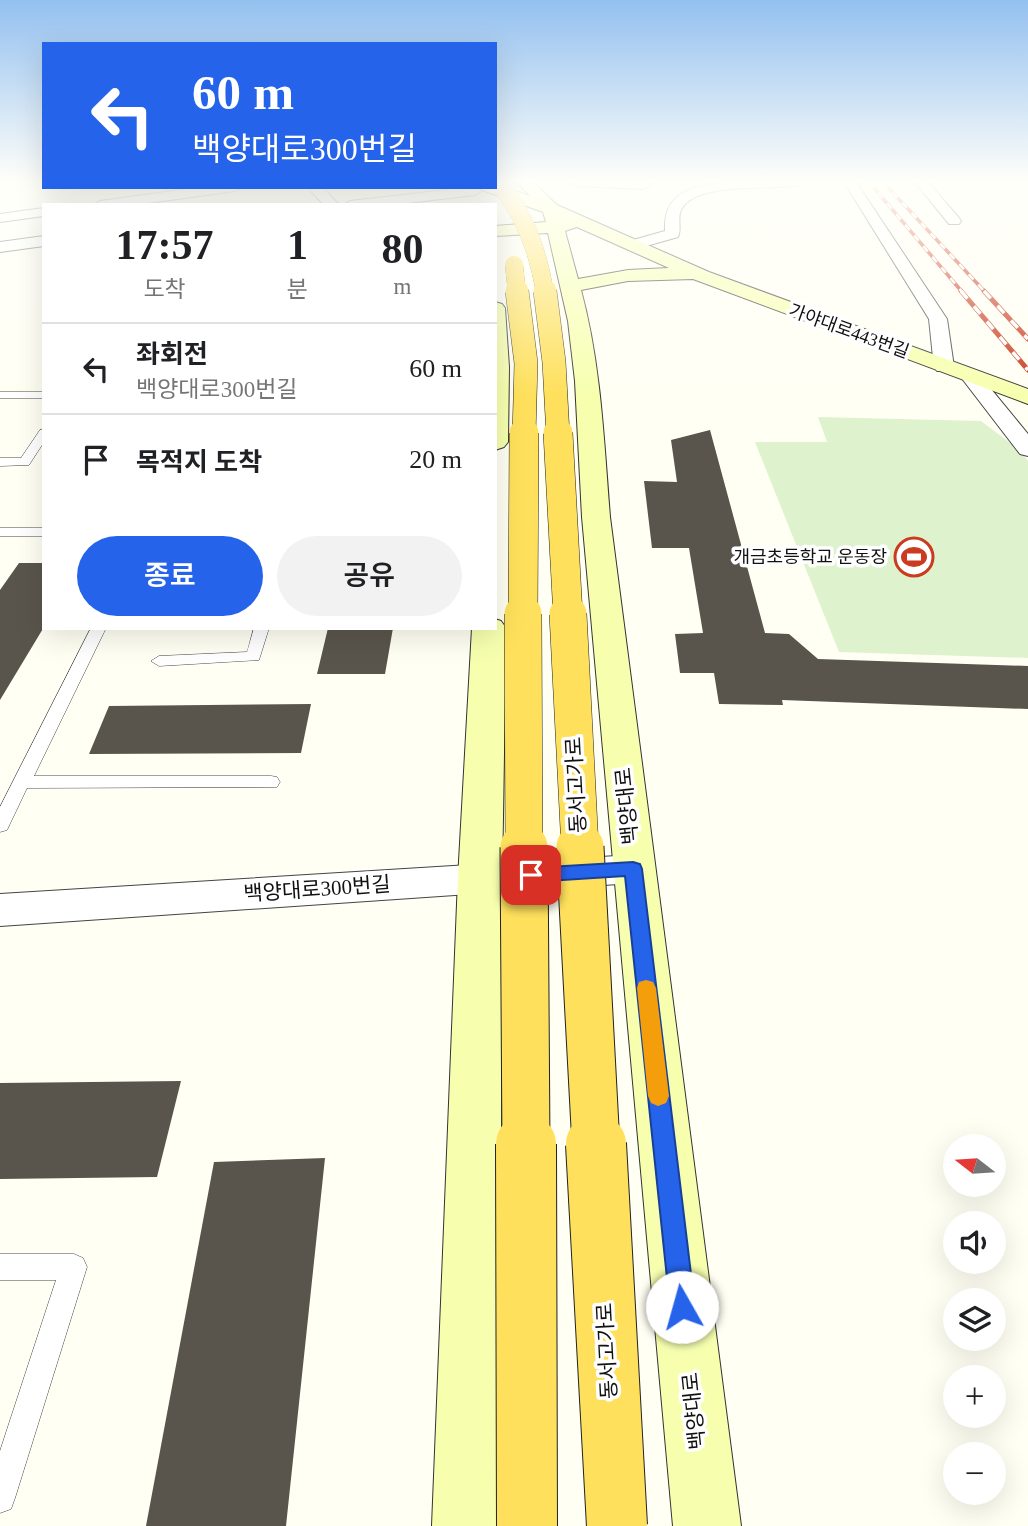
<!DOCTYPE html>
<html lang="ko">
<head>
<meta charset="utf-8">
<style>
  :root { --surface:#fff; --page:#f2f2f2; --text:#202124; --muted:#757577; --line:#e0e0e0; --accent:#2563eb }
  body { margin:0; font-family:"Times New Roman","Noto Sans KR",serif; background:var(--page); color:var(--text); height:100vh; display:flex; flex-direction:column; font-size:26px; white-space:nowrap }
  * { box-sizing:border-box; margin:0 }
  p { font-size:23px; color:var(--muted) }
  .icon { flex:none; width:38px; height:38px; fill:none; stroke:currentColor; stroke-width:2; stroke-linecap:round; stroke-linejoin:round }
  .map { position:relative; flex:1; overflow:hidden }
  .details { position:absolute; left:42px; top:203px; width:455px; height:427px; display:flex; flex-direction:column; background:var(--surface); border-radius:0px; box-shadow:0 7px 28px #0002 }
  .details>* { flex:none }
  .guide { position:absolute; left:42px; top:42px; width:455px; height:147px; border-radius:0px; box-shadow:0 7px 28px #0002; background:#2563eb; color:#fff; overflow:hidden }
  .needle { width:46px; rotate:287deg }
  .controls { position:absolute; left:943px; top:1134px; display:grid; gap:14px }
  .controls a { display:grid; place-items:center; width:63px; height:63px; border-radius:50%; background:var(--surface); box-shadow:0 7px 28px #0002; font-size:35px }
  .pin { position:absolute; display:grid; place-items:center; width:60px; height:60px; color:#fff; margin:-30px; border-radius:14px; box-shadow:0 4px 10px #0006 }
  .me { position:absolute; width:77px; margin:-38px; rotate:353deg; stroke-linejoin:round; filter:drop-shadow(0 0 5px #0008) }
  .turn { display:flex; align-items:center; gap:24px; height:147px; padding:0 35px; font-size:32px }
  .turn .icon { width:91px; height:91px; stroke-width:2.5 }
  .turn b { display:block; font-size:49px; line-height:60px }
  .eta { display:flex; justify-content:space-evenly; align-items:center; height:119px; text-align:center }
  .eta b { font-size:42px; font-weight:600; line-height:49px }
  .button { display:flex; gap:14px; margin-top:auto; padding:14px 35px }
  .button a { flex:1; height:80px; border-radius:42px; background:var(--accent); color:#fff; font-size:28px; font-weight:600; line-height:80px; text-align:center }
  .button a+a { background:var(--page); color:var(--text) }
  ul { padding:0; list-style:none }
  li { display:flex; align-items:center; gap:21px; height:91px; padding:0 35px; border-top:2px solid var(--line) }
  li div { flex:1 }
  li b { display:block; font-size:26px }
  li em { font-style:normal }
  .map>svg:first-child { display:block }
  .pitch { fill:#def3cd }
  .building { fill:#5a554c }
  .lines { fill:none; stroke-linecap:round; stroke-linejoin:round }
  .service-casing { stroke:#444; stroke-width:1 }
  .minor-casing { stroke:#444; stroke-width:2 }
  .secondary-casing { stroke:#333; stroke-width:2 }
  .service { fill:#fff; fill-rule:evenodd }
  .minor { fill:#fff; fill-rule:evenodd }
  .secondary { fill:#f7ffaf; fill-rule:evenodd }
  .rail-far1-casing { stroke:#ca3b1f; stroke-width:3.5 }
  .rail-casing { stroke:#ca3b1f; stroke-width:5 }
  .rail-far1 { stroke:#fff; stroke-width:2.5; stroke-dasharray:7; stroke-linecap:butt }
  .rail { stroke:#fff; stroke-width:3.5; stroke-dasharray:10; stroke-linecap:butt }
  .trunk-bridge-far5-casing { stroke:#222; stroke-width:18; stroke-linecap:butt }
  .trunk-bridge-far4-casing { stroke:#222; stroke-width:24; stroke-linecap:butt }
  .trunk-bridge-far3-casing { stroke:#222; stroke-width:30; stroke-linecap:butt }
  .trunk-bridge-far2-casing { stroke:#222; stroke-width:38; stroke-linecap:butt }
  .trunk-bridge-far1-casing { stroke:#222; stroke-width:49; stroke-linecap:butt }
  .trunk-bridge-casing { stroke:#222; stroke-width:62; stroke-linecap:butt }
  .trunk-bridge-far5 { stroke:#fee05c; stroke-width:18 }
  .trunk-bridge-far4 { stroke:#fee05c; stroke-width:23 }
  .trunk-bridge-far3 { stroke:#fee05c; stroke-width:29 }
  .trunk-bridge-far2 { stroke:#fee05c; stroke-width:37 }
  .trunk-bridge-far1 { stroke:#fee05c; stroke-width:47 }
  .trunk-bridge { stroke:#fee05c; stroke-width:60 }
  .route { fill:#2563eb; stroke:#184099; stroke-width:2 }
  .slow { fill:#f59e0b }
  .labels { text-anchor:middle; stroke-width:7; stroke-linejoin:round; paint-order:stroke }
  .far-street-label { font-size:18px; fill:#111; stroke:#fff }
  .far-poi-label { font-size:18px; fill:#111; stroke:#fff; text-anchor:end }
  .street-label { font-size:21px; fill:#111; stroke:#fff }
</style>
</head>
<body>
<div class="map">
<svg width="1028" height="1526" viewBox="0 0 1028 1526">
  <rect width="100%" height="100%" fill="#fffff4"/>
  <path class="pitch" d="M818 417 981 421 1021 451 1028 461V658L839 652 755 442H827Z"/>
  <path class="building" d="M710 430 765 633 789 634 818 659 1028 666V709L782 700 783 705 719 704 714 673H680L675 634 703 633 689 548H652L644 481 677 482 671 440Z
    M19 563H44V627L0 700V590Z
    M328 628H393L385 674H317Z
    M311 704 301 753 89 754 109 706Z
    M181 1081 157 1177 0 1179V1083Z
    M325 1158 286 1526H146L214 1162Z"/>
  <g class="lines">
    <defs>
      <path id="service" d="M0 392H44V398H0Z
        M44 429V442L29 465 0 466V458H21L40 430Z
        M0 528H44V536H0Z
        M91 628H106L34 776H271L277 777 280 782 277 787 27 788 7 830 0 832V807Z
        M254 628H269L259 660 159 666 151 661 159 656 247 652Z
        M0 1254H74L83 1258 87 1267 15 1498 11 1509 0 1513V1451L56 1280H0Z"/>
      <path id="minor" d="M568 182H647L651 185 644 189 575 186Z
        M726 182H800L798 185C770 191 695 181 681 210 677 219 682 229 678 237L632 250 624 245 626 242 665 231C663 191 694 186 726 182Z
        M844 182H856L947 319 954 367 951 371H937L934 367 929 319Z
        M915 182H928L959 218 961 221 959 224H949Z
        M202 187H242L235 191 134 205H93L100 201Z
        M307 187H322L339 205H324Z
        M472 187 482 191 475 195 390 205H343L350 201Z
        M44 208V216L0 222V214Z
        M44 236V246L0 252V242Z
        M970 370 977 372 1028 434V456L1020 454 960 376 963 372Z
        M633 855 646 859 651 869 646 879 633 883 0 926V894Z"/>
      <path id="secondary" d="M517 182H533L557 205 709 272 1028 389V404L693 279 628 281 581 290C601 364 604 441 610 517L741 1526H673L582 517 575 381 568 321 548 233 495 236V226L546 222 543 212 482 190 480 187H495V184L530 196ZM577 227 669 268 628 270 578 279 565 231Z
        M495 302 502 304 505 308 509 367 508 442 504 447 495 450Z
        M495 619 501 621 506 628 502 879 500 1526H432L458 879 472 628H495Z"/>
    </defs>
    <use href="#service" class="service-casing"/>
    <use href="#minor" class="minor-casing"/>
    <use href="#secondary" class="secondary-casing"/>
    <use href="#service" class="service"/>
    <use href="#minor" class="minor"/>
    <use href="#secondary" class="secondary"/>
    <defs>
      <path id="rail-far1" d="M869 182 963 293
        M883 182 986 293"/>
      <path id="rail" d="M961 291 1028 370
        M984 291 1028 339"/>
    </defs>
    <use href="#rail-far1" class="rail-far1-casing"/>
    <use href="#rail" class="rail-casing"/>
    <use href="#rail-far1" class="rail-far1"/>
    <use href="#rail" class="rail"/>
    <defs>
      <path id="trunk-bridge-far5" d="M498 182C525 215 538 251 545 293
        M514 265 517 293"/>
      <path id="trunk-bridge-far4" d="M517 291 526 363 524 435
        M545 291 554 362 558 435"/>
      <path id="trunk-bridge-far3" d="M558 433 568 616
        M523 616 524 433"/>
      <path id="trunk-bridge-far2" d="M523 614 524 848
        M568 614 580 848"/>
      <path id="trunk-bridge-far1" d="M524 847 526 1146
        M580 847 596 1146"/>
      <path id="trunk-bridge" d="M526 1144 527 1526
        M596 1144 617 1526"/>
    </defs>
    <use href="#trunk-bridge-far5" class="trunk-bridge-far5-casing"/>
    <use href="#trunk-bridge-far4" class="trunk-bridge-far4-casing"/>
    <use href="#trunk-bridge-far3" class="trunk-bridge-far3-casing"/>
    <use href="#trunk-bridge-far2" class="trunk-bridge-far2-casing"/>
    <use href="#trunk-bridge-far1" class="trunk-bridge-far1-casing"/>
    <use href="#trunk-bridge" class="trunk-bridge-casing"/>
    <use href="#trunk-bridge-far5" class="trunk-bridge-far5"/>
    <use href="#trunk-bridge-far4" class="trunk-bridge-far4"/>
    <use href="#trunk-bridge-far3" class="trunk-bridge-far3"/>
    <use href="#trunk-bridge-far2" class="trunk-bridge-far2"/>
    <use href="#trunk-bridge-far1" class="trunk-bridge-far1"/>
    <use href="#trunk-bridge" class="trunk-bridge"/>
  </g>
  <linearGradient id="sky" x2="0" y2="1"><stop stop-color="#93c0ef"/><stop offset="0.46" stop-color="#fffffa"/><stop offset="1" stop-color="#fffffa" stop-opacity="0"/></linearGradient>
  <rect width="1028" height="395" fill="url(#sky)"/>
  <path class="route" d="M633 862 640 864 642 869 695 1307 691 1316 682 1320 673 1316 670 1307 625 876 531 882 525 880 522 875 525 870 531 868Z"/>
  <path class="slow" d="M646 980 653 982 656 988 669 1096 666 1103 658 1106 651 1103 648 1096 637 988 639 982Z"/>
  <defs>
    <symbol id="stadium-ring" viewBox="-11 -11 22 22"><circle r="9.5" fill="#fff" stroke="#ca3b1f" stroke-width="1.5"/><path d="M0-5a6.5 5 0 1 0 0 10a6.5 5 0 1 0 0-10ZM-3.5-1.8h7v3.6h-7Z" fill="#ca3b1f"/></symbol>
  </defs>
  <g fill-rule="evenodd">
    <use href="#stadium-ring" x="892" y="535" width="44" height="44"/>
  </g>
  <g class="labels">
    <g class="far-street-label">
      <text transform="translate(849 331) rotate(20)" y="6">가야대로443번길</text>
    </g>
    <g class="far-poi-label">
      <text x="887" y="563">개금초등학교 운동장</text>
    </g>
    <g class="street-label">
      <text transform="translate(576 785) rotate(-93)" y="7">동서고가로</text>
      <text transform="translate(627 806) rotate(-96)" y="7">백양대로</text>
      <text transform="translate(317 889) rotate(-4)" y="7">백양대로300번길</text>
      <text transform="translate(607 1351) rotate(-93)" y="7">동서고가로</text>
      <text transform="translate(694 1411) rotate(-96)" y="7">백양대로</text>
    </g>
  </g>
</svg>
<div class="controls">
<a><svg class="needle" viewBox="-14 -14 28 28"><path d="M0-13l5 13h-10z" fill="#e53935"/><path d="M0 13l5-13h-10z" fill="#757577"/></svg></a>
<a><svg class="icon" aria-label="sound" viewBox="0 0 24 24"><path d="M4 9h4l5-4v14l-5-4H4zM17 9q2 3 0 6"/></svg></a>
<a><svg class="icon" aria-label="layers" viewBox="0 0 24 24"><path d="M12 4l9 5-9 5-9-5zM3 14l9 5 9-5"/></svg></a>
<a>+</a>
<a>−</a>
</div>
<div class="pin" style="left:531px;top:875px;background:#d93025"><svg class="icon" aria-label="arrive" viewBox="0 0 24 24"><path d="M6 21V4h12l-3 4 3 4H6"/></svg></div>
<svg class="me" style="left:682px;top:1307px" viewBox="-20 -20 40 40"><circle r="19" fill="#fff"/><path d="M0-13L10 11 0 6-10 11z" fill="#2563eb"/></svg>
<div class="guide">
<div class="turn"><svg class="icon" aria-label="left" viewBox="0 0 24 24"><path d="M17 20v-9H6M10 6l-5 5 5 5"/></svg><div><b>60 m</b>백양대로300번길</div></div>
</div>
<section class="details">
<div class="eta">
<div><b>17:57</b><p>도착</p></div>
<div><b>1</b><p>분</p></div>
<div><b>80</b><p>m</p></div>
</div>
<ul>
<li><svg class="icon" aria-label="left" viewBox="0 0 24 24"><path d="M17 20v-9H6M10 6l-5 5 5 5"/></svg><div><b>좌회전</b><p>백양대로300번길</p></div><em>60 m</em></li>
<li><svg class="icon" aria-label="arrive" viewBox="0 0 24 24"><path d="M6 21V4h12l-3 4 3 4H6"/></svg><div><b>목적지 도착</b></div><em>20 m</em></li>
</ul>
<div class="button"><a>종료</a><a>공유</a></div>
</section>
</div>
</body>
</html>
